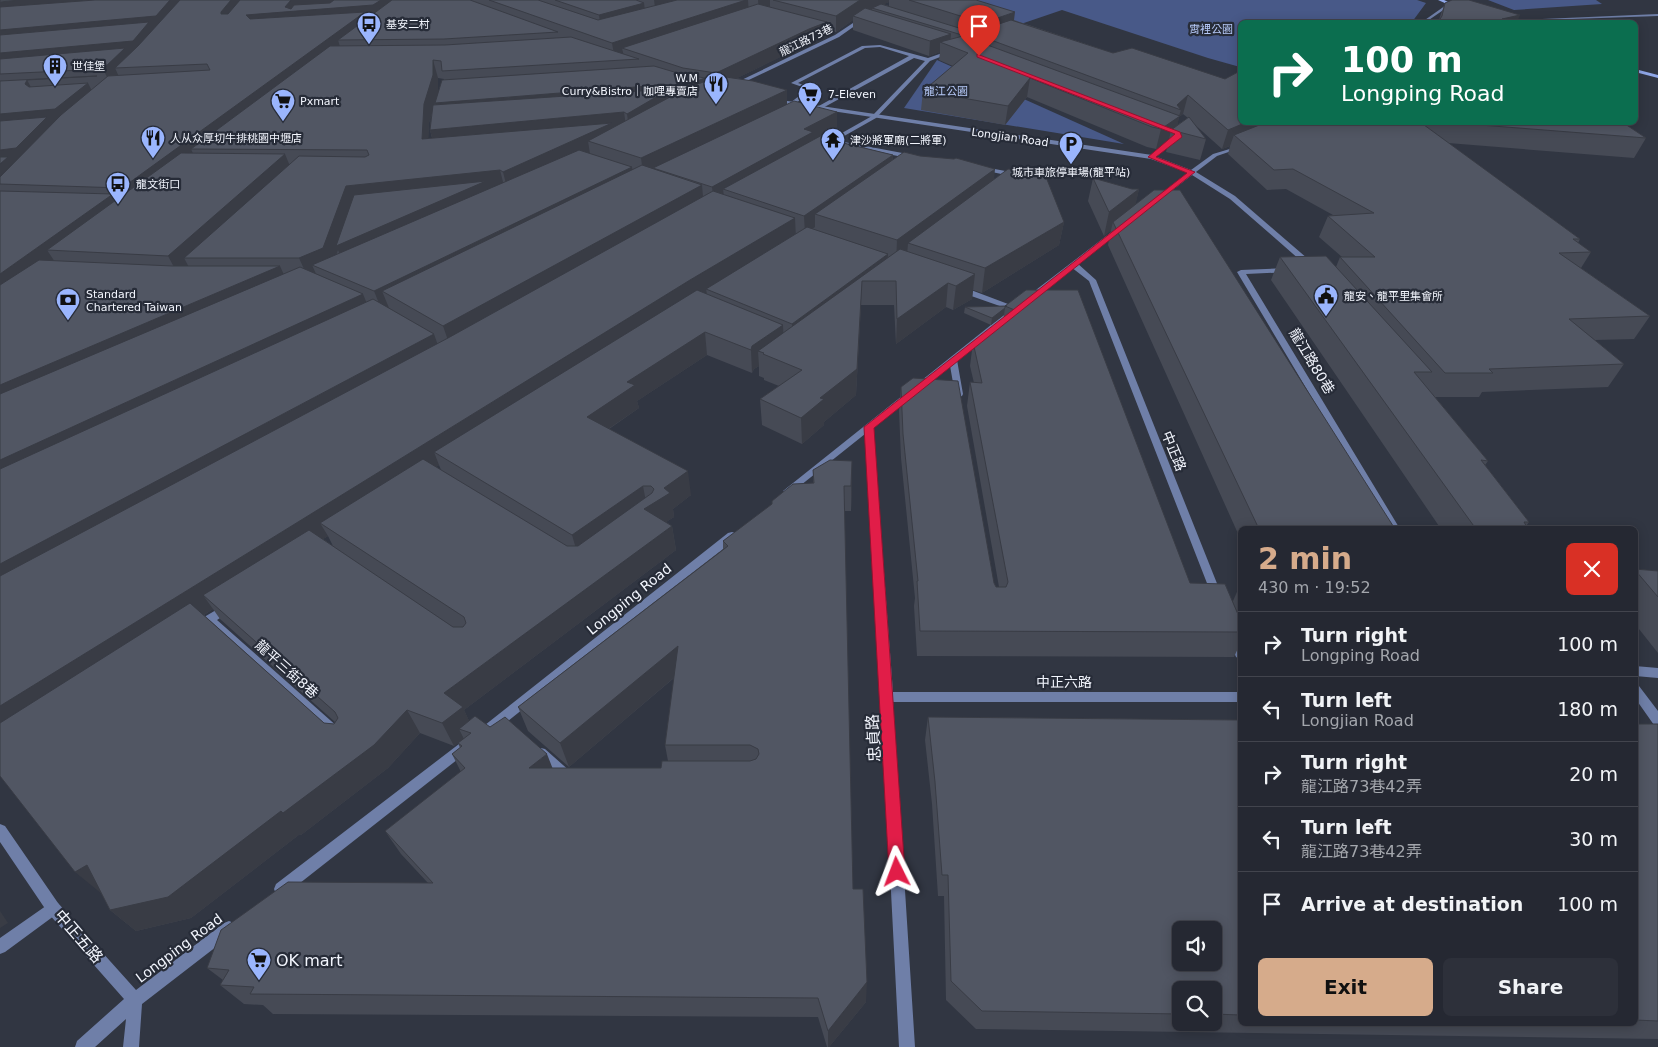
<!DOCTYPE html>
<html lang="en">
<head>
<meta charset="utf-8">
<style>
  :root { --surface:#252832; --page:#2d303a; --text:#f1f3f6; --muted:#a3a6ac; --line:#42444d; --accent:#d6ab8b }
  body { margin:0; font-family:"DejaVu Sans","Noto Sans TC",sans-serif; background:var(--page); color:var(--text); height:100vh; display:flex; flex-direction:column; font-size:19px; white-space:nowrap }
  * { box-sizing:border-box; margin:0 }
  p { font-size:16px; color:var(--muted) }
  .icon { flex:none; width:28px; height:28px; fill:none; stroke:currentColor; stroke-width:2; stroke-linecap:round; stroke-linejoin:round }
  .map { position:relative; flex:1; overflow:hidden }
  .sheet { position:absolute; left:1238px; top:526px; width:400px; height:500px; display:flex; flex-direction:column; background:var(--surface); border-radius:8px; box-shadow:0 2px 12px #0003,0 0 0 1px var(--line) }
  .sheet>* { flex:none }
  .banner { position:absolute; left:1238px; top:20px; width:400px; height:105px; border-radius:8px; box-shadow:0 2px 12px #0003,0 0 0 1px var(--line); background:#0b6e4f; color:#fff; overflow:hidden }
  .fabs { position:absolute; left:1172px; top:921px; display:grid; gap:10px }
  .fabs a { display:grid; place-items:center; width:50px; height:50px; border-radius:8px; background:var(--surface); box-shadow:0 2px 12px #0003,0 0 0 1px var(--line); font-size:25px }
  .pin { position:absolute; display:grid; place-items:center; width:42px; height:42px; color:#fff; margin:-51px -21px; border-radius:50% 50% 50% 0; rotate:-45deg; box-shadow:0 0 5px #0007 }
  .pin .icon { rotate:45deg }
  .me { position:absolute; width:55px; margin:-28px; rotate:357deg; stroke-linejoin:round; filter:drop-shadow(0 0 4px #0008) }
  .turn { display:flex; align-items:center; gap:18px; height:105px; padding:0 20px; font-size:22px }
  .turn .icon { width:65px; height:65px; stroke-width:2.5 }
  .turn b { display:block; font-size:35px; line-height:42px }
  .round { display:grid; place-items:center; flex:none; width:52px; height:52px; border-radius:8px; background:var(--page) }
  .overview { display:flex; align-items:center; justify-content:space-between; height:85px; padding:0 20px }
  h1 { font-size:30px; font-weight:800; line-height:38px; color:var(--accent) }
  .primary-button { display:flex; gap:10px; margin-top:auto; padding:10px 20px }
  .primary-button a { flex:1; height:58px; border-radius:8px; background:var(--accent); color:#111; font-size:20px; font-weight:800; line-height:58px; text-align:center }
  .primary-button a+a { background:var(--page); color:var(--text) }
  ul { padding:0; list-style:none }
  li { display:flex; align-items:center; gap:15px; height:65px; padding:0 20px; border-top:1px solid var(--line) }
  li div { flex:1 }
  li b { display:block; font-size:19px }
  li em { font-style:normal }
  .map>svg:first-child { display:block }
  .green { fill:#485988 }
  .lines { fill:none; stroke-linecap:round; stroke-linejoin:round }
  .lane { fill:#6f7fa8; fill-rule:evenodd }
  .street { fill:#6f7fa8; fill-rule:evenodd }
  .secondary { fill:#8fa7e8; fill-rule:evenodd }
  .wall { fill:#464a55; fill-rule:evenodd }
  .shaded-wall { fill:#393c45 }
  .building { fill:#515663; stroke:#393c45; fill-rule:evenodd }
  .route { fill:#e11d48; stroke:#92132f }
  .labels { text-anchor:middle; stroke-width:4.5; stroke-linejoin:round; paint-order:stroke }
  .far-poi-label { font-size:11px; fill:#f2f5fd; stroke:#272c38; text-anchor:start }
  .far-park-label { font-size:11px; fill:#b6c9f8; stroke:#272c38 }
  .far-street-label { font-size:11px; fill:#f2f5fd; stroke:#272c38 }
  .street-label { font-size:14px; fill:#f2f5fd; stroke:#272c38 }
  .near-street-label { font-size:16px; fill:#f2f5fd; stroke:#272c38 }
  .near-poi-label { font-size:16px; fill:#f2f5fd; stroke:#272c38; text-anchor:start }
</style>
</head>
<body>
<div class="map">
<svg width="1658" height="1047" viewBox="0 0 1658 1047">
  <rect width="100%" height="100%" fill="#313642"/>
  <path class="green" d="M941 0H1417L1426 3 1412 22H1240V67L1208 58 1062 10 1018 25Z
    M1488 0H1596L1602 4 1514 10Z
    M937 60 1124 144 904 108Z"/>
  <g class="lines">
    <path class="lane" d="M1658 14V16L1544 20 1542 19Z
      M862 17 866 18 839 37 736 86 731 85 835 35Z
      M880 45 928 58 951 50 955 51 930 61 876 118 830 144H826V142L872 116 925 61 914 58 819 110 817 109V107L909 56 880 47 865 48 798 83 815 89 792 106 790 105V103L808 89 791 83 862 46Z
      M1175 137 1180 138 1154 158H1150V156Z
      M844 142 913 155 916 157 913 159 842 145V143Z
      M984 167 1016 173 1019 175 1016 177 982 170V168Z
      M1071 263H1077L1096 280 1222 596 1221 599H1213L1212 596 1089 281 1071 267Z
      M1288 268 1292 270 1291 272 1246 274 1400 529H1390L1237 272 1241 270Z
      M957 287H963L1021 309 1020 311H1014L957 291Z
      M950 358H956L957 360 963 394 962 396 959 397 955 394 949 360Z
      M228 603 232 604 233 607 232 610 217 620 339 728 341 732 339 736 335 737 331 736 208 625 198 630 194 629 192 626 194 623Z
      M1234 634 1238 635 1240 639V659L1236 657 1228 638 1230 635Z
      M1635 666 1658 668V678L1635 676Z
      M541 748 545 749 572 773 573 777 572 781 567 783 562 781 537 757 535 753 537 749Z
      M53 901 58 903 60 908 58 913 5 952 0 954V938Z"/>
    <path class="street" d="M1449 3 1452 4 1426 22H1422Z
      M774 99 1152 155 1191 170 1213 154 1243 145V147L1217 156 1196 172 1235 196 1315 265 1308 267 1230 199 1192 175 1161 199H1157V197L1188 173 1151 159 772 102 771 101Z
      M1118 227 1123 228 1034 300H1028V296Z
      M1011 309H1014L1018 311 873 427 893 692H1240V702H893L915 1047H899L881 697 865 434 791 493H785L783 491Z
      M732 532 736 533 737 536 736 539 493 733 489 734 485 733 483 729 485 725 728 533Z
      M1635 684 1639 686 1658 711V726L1654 725 1635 698Z
      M463 743 467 744 469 748 467 752 286 894 281 896 276 894 274 889 276 884 459 744Z
      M0 824 5 826 58 903 136 990 224 923 229 921 234 923 236 928 234 933 142 1004 139 1047H123L126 1019 95 1047H75L77 1041 124 999 48 913 0 842Z"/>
    <path class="secondary" d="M1438 0H1444L1459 7 1456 8Z
      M1635 69 1658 75V78L1635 72Z"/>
  </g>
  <path class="wall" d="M0 0H976L1014 20 1113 53 1240 122H1622L1646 138 1634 158 1448 143 1580 239 1578 243 1591 252 1581 268 1650 316 1634 339 1595 340 1624 364 1608 387 1482 392 1479 397H1435L1488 461 1485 465 1529 522 1526 526 1528 529H1441L1271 280 1280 257 1336 267 1340 257H1342L1319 237 1328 216 1333 215 1286 189 1267 190 1228 154 1230 146 1222 149 1193 123 1206 139 1200 160 1166 152 1169 140 1156 149 1147 147 1027 97 1005 125 921 110 923 91 953 66 939 60 940 52 929 56 853 30V20L836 32 827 30V36L809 43 737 78 787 90V104L837 112V127L813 139 840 142 893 155V160L994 180 1064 222 1059 245 982 293 973 290 972 299 953 310 946 307 896 344 894 305H861L856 395 824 422V425L802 444 762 425 760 399 779 386 764 380V378L759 376V366L754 369 752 373 707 355 637 401 639 408 609 429 691 495 673 509 674 517 666 522 672 526 676 550 464 710 469 721 490 727 552 768H661L668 761 665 745 674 678 569 767 528 731 518 707 723 549V541L813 483V470L852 485 851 511H844L853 889 866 1002 829 1047H827L818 1017 273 1014 263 1005 244 1004 220 985 223 980 207 968 428 883 401 854 385 831 461 772 452 754 460 748 458 743 454 746 420 733 388 768 301 835 300 834 191 918 136 931 110 910 101 893 0 776ZM889 2V6L883 4ZM438 78 444 79V80L438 93ZM1183 114 1188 118 1177 125 1179 117ZM431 115 430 130 432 138H428L429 123ZM439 465 441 470 436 467ZM328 536 333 546 323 539ZM213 609 220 619 335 722 334 724 324 723 204 615Z
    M1445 3 1517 22H1438Z
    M1093 178 1132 189H1139L1135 205 1395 529H1240V538L1108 245 1111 230 1104 236 1088 201Z
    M1026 290 1190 583 1233 601 1240 585V644L1234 657 917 656 914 606 915 598 901 458 899 411 901 387 996 587H999L967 406 970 382 974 383 970 366 973 342 1003 321 1004 315 991 325 964 313 965 307 1005 306Z
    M1635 569 1658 571V653L1635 624Z
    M928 717 1240 720V1024H1635V724H1658V1039L976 1029 946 1000 944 896H938L932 804 925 740ZM1181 990H1214V1022H1181Z"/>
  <path class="shaded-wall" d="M0 0H191L183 9 115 68 120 79 112 87 103 69 0 72Z
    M231 0H250L228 30 221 14V12Z
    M291 0H406L338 40 341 50 191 149 196 160 133 208 122 188 252 31 246 15 285 7Z
    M654 0H706L656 15Z
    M746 0H748L749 15 622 48 624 57 615 60 612 43Z
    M758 0H770V8L759 12Z
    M860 0H889V2L874 9 872 8V10L860 15 853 16V20L836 32V16Z
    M644 3 646 19 601 31 599 15Z
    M1015 12 1013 28 981 36 983 23Z
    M1520 15 1517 22 1502 19Z
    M827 22V36L809 43 717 88 716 73 809 29Z
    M972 32 971 42 962 35Z
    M951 34 950 46 940 42V52L929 56 930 41Z
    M433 60 438 78V93L660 85 661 94 670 89 672 110 630 135 627 114 646 102 440 119 435 103 429 123 428 158 422 139 424 104Z
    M705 78 707 94 683 103 681 87Z
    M1030 78 1027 97 1005 125 1008 106Z
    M27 80 37 98 25 84Z
    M88 83 97 101 0 184V114Z
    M787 90V110L653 168 654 175 644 180 641 158Z
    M1188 95 1183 114 1179 117 1176 131 1171 130 1169 140 1156 149 1161 129 1179 116 1181 110 1177 105Z
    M624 112 627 133 588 141 590 154 508 192 503 172 579 138 436 152 430 130Z
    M837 112V127L723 189 724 197 714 203 712 187 804 129Z
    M1247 122H1292L1234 135 1230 146 1222 149 1228 130Z
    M285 154 294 176 184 258 191 271 181 280 168 256Z
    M893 155 892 172 815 214V227L805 234 804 216Z
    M632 167 635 184 382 291 389 308 382 311 374 291Z
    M995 169 993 191 908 243 907 256 896 264 897 240Z
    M500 170 505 190 344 265 338 250 331 270 312 265 317 276 309 280 299 258 346 186Z
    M702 185 704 208 452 352 443 326Z
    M1139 189 1134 212 1113 222 1111 230 1104 236 1109 212Z
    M113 194 124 215 47 250 57 265 0 308V274Z
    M795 218 796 239 706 289 707 294 434 452 439 465 334 532 320 523 328 536 217 607 203 595 213 609 0 746V706L690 280Z
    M1064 222 1059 245 982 293 985 268Z
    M888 254 887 270 862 281 856 395 824 422V425L802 444 801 418 820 402 793 341 792 324Z
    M280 266 290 288 0 417V385Z
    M975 274 972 299 953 310 956 286Z
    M948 283 946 307 896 344 897 319Z
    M363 294 372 316 0 493V460Z
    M1005 308 1004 315 991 325 992 318Z
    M783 325 784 347 764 353 758 351 759 366 754 369 752 373 751 350 752 346Z
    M705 332 707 355 637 401 639 408 592 440 587 417 627 382Z
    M434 334 442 357 0 600V564Z
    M852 461V485L851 511V486Z
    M688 471 691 495 673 509 674 517 649 533 579 559 572 535 643 486 647 507 664 488Z
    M672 526 676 550 464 710 474 731 459 729 464 739 454 746 442 723 444 693Z
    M678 646 683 670 569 767 560 743Z
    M407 710 420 733 388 768 301 835 300 834 191 918 136 931 110 910 281 811Z
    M547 754 556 777 529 768Z
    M87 865 102 894 75 872Z
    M0 911 8 923 0 928Z
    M867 982 866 1002 829 1047H828V1031Z"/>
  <path class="building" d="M0 0H20L0 2Z
    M95 0H170L156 16 0 30V7Z
    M180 0H231L221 12V14H228L240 0H291L285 7 291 9 294 5 330 3 334 0H381L373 5 246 15 250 19 365 12 122 188 0 184V177L61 115 108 76 210 70 207 64 115 68 138 46Z
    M392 0H470L558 32 444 39 338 40Z
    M489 0H538L598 20 677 0H746L612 43Z
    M555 0H636L644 3 599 15Z
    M773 0H860L836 16Z
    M909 0H976L1015 12 983 23Z
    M1452 0H1469L1520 15 1502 19 1515 22H1438L1442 16 1445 3Z
    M758 4 827 22 809 29 716 73 683 68 622 48Z
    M881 4 972 32 962 35 872 8Z
    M865 8 951 34 930 41 853 16Z
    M1011 20 1113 53 1132 48 1225 79 1238 72H1240V122H1247L1228 130 1188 95 1177 105 1181 110 972 33Z
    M149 22 133 41 0 53V35Z
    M963 36 1180 116 1161 129 1152 127 1030 78 1008 106 923 91 968 53 940 42Z
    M571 37 639 59 442 71 441 61 433 60V75L424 104 422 139 612 123 503 172 500 170 346 186 323 248 299 258H184L299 156 365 157 369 155 367 150 191 149 330 46 445 45Z
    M125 48 103 69 0 74V59Z
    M654 66 681 74 705 78 681 87 660 85 435 103 442 80Z
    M97 76 27 80 25 84 29 87 88 83 55 109 0 114V81Z
    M719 76 753 81 787 90 641 158 588 141 685 89Z
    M670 89 627 114 624 112 430 130 433 105Z
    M794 101 837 112 804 129 813 132 712 187 653 168Z
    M47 117 16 148 0 150V121Z
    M1189 117 1206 139 1171 130Z
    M1267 122H1420L1580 239H1573L1591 252 1559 253 1650 316 1569 319 1624 364 1489 369 1493 373H1445L1340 257H1375L1328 216 1374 213 1293 169 1274 170 1234 135Z
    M1442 122H1622L1646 138Z
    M824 134 840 138 835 141 893 155 804 216 723 189Z
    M579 150 632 167 374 291 312 265Z
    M904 152 920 156 954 159 956 158 995 169 897 240 815 214Z
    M181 153 285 154 168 256 47 250Z
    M0 157H8L0 164Z
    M642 165 702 185 443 326 382 291Z
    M1008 169 1044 172 1064 222 985 268 908 243Z
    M1093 178 1132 189H1139L1109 212Z
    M486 181 336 246 354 195Z
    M1154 190H1180L1395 529H1259L1113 222Z
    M0 191 113 194 0 274Z
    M713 191 795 218 690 280 0 706V576L448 338Z
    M807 227 888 254 792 324 706 289Z
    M900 249 975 274 956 286 948 283 897 319 896 281H862L857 369 820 398 824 399 801 418 760 399 802 370 763 354 764 353 758 351Z
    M1326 256 1432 372H1414L1488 461 1481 460 1529 522H1524L1528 529H1476L1280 257Z
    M39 260 172 266H280L0 385V285Z
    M300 267 363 294 0 460V394Z
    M697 290 783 325 752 346 751 350 705 332 627 382 635 385 587 417 688 471 664 488 670 493 644 509 672 526 444 693 463 707 442 723 407 710 374 745 283 813 281 811 168 897 110 910 87 865 75 872 0 776V723L190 603 324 723 334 724 338 718 335 712 203 595 309 530 453 627H463L466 623 464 617 320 523 423 459 567 546H578L652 493 654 489 651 486H643L572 535 434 452Z
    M1026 290H1078L1190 583 1225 584 1240 619V632L920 631 917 581H918L903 434 901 387 913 378 958 381 994 583 996 587H1006L1008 582 970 382 982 383 973 342 1017 311 1005 306Z
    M373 299 434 334 0 564V469Z
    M1005 306V308L992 318 965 307 1007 306Z
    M830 460 852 461 851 486H844L853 889H863L867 982 828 1031 818 998 250 994 254 987 220 985 229 970 207 968 221 930 288 882 433 883 385 831 465 768 452 754 462 746 458 743 471 733 459 729 475 716 490 727 505 717 547 754 529 768H661L662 761H750L756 759 759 754 758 749 750 745H665L678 646 560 743 518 707 728 546 723 541 772 504V501L793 484 814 483 813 470Z
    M1635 569 1658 571V597L1635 570Z
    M928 717 1240 720V1015L1214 1014V990H1181V1014L982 1011 951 981 948 875H942L935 782ZM1181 930H1214V962H1181Z
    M1635 724H1658V1021L1635 1020Z"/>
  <path class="route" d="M977 54 1180 132 1182 137 1156 157 1195 172 874 428 905 872 903 878 897 880 892 878 889 872 864 427 1187 173 1148 157 1175 134 977 57Z"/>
  <defs>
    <symbol id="bus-pin" viewBox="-11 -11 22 30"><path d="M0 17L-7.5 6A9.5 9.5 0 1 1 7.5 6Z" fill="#9ab5fd" stroke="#272c38"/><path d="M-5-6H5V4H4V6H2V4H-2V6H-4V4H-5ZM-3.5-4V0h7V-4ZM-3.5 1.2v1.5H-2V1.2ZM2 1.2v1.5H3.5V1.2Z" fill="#111"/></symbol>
    <symbol id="building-pin" viewBox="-11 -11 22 30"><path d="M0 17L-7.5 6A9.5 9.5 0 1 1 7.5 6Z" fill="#9ab5fd" stroke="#272c38"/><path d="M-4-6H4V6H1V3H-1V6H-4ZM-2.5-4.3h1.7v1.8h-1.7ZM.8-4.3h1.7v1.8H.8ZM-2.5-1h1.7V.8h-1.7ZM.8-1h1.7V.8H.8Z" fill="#111"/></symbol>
    <symbol id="restaurant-pin" viewBox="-11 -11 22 30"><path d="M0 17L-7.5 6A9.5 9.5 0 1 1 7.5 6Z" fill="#9ab5fd" stroke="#272c38"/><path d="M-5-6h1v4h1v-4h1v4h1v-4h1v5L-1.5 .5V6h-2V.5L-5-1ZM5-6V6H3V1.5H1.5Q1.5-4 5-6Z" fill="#111"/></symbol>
    <symbol id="supermarket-pin" viewBox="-11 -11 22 30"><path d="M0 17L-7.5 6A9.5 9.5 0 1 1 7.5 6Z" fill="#9ab5fd" stroke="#272c38"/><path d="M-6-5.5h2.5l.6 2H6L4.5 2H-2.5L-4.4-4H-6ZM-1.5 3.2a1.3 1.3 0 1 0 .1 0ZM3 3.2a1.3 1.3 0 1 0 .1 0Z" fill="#111"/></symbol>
    <symbol id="temple-pin" viewBox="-11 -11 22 30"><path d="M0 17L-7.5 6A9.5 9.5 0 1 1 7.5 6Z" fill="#9ab5fd" stroke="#272c38"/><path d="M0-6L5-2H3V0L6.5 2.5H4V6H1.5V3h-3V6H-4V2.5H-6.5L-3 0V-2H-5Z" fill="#111"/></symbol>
    <symbol id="parking-pin" viewBox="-11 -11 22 30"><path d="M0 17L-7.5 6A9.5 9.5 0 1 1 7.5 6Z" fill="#9ab5fd" stroke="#272c38"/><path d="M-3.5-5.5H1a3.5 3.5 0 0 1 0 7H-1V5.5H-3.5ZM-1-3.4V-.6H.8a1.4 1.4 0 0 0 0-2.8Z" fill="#111"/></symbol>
    <symbol id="civic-pin" viewBox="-11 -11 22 30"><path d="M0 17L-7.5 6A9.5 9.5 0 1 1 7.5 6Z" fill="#9ab5fd" stroke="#272c38"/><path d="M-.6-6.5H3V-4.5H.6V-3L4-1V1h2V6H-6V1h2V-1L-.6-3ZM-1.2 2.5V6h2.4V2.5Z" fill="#111"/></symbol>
    <symbol id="bank-pin" viewBox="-11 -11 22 30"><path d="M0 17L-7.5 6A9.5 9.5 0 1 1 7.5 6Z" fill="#9ab5fd" stroke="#272c38"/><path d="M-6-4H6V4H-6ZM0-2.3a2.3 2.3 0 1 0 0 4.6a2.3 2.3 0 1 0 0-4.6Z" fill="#111"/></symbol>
  </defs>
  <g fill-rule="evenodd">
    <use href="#bus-pin" x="355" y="10" width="28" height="38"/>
    <use href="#building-pin" x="41" y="52" width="28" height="38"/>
    <use href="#restaurant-pin" x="702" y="70" width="28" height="38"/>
    <use href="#supermarket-pin" x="796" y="80" width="28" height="38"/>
    <use href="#supermarket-pin" x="269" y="87" width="28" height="38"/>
    <use href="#restaurant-pin" x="139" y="124" width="28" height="38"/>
    <use href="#temple-pin" x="819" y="126" width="28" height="38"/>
    <use href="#parking-pin" x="1057" y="130" width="28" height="38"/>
    <use href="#bus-pin" x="104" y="170" width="28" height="38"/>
    <use href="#civic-pin" x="1312" y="282" width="28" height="38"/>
    <use href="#bank-pin" x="54" y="286" width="28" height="38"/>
    <use href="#supermarket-pin" x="245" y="946" width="28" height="38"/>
  </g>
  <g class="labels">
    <g class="far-poi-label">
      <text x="386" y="28">基安二村</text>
      <text x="72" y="70">世佳堡</text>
      <text x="698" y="82" text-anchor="end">W.M<tspan x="698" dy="13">Curry&amp;Bistro｜咖哩專賣店</tspan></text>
      <text x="828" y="98">7-Eleven</text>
      <text x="300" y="105">Pxmart</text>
      <text x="170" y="142">人从众厚切牛排桃園中壢店</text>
      <text x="850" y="144">津沙將軍廟(二將軍)</text>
      <text x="1071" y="176" text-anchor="middle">城市車旅停車場(龍平站)</text>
      <text x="136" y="188">龍文街口</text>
      <text x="86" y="298">Standard<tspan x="86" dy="13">Chartered Taiwan</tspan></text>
      <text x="1344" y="300">龍安、龍平里集會所</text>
    </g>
    <g class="far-park-label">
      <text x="1211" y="33">霄裡公園</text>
      <text x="946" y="95">龍江公園</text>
    </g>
    <g class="far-street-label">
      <text transform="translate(806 40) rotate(-26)" y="4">龍江路73巷</text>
      <text transform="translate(1010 137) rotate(8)" y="4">Longjian Road</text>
    </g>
    <g class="street-label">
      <text transform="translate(1312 361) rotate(59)" y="5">龍江路80巷</text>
      <text transform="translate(1174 451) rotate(68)" y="5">中正路</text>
      <text transform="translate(629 599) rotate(-39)" y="5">Longping Road</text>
      <text transform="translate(287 669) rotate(42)" y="5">龍平三街8巷</text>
      <text x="1064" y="687">中正六路</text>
      <text transform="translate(179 948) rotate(-37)" y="5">Longping Road</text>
    </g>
    <g class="near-street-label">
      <text transform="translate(873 738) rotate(-93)" y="6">忠貞路</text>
      <text transform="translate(79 936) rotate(49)" y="6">中正五路</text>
    </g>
    <g class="near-poi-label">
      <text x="276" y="966">OK mart</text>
    </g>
  </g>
</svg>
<div class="fabs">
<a><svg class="icon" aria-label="sound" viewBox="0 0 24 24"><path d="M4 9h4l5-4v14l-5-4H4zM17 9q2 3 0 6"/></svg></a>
<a><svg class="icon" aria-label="search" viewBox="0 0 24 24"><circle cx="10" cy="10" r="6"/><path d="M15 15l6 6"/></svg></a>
</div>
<div class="pin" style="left:979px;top:56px;background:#d93025"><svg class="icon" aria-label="arrive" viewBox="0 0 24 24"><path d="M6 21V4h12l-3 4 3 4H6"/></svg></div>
<svg class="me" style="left:897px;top:872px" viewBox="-20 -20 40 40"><path d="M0-17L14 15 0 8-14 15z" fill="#e11d48" stroke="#fff" stroke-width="4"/></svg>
<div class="banner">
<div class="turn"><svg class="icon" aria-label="right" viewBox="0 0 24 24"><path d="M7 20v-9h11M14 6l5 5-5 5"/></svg><div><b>100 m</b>Longping Road</div></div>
</div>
<section class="sheet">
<div class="overview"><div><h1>2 min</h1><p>430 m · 19:52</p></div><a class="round" style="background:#d93025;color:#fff"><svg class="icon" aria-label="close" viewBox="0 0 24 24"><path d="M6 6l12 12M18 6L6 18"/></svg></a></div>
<ul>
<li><svg class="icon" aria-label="right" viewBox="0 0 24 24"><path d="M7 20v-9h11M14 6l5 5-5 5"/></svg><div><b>Turn right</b><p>Longping Road</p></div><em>100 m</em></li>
<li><svg class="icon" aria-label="left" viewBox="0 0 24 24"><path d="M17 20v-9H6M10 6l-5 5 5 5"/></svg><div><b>Turn left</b><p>Longjian Road</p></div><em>180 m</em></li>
<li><svg class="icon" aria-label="right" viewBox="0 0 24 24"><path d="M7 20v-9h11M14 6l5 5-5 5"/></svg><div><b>Turn right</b><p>龍江路73巷42弄</p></div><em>20 m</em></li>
<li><svg class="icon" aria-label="left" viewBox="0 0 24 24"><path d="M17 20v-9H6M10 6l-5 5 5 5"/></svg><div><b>Turn left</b><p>龍江路73巷42弄</p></div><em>30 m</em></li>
<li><svg class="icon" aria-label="arrive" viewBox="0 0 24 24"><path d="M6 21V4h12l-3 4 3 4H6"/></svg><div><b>Arrive at destination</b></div><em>100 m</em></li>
</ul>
<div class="primary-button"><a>Exit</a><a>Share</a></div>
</section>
</div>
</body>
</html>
